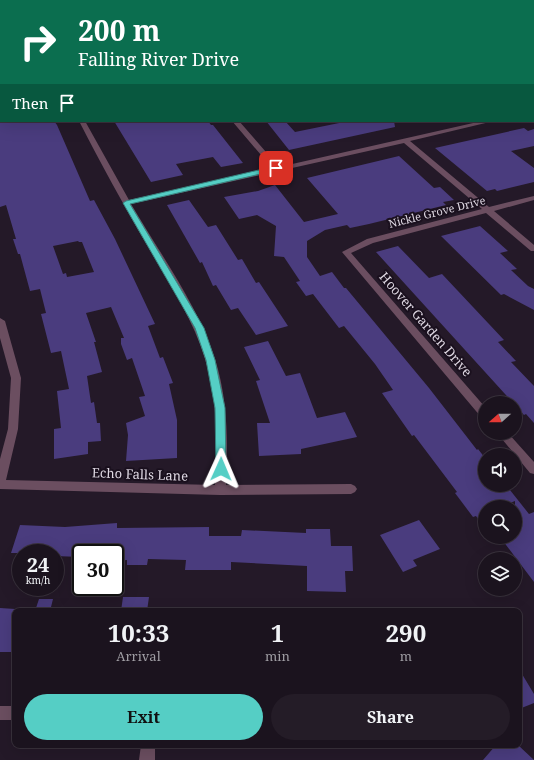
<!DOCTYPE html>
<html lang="en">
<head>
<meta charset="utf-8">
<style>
  :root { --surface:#1b131e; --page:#241c27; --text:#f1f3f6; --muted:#a09ea4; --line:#39323c; --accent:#55cec5 }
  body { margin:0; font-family:"Noto Serif",serif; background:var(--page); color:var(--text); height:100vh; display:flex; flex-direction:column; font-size:15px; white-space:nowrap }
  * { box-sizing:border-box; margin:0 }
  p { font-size:13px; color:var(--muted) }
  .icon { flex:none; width:22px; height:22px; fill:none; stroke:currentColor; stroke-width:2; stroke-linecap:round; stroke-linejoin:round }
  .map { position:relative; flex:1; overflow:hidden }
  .details { position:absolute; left:12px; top:608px; width:510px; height:140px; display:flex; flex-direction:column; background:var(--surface); border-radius:8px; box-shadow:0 4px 16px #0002,0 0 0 1px var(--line) }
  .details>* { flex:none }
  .hud { position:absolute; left:0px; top:0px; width:534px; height:122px; box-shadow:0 4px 16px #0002,0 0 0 1px var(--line); background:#0b6e4f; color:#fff; overflow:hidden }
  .needle { width:26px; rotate:249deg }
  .tools { position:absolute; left:478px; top:396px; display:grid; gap:8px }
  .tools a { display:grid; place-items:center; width:44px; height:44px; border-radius:50%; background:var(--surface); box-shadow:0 4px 16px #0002,0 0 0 1px var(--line); font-size:20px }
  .speed { position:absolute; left:12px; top:544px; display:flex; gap:8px; font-size:20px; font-weight:700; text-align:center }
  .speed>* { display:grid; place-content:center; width:52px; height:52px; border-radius:50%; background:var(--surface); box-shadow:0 4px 16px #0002,0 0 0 1px var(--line); line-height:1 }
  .speed small { font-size:10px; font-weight:400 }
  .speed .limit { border:2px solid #111; border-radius:6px; background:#fff; color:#111 }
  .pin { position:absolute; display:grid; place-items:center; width:34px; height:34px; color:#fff; margin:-17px; border-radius:8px; box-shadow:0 2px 6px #0006 }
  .me { position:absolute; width:44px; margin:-22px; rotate:1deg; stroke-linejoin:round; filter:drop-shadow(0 0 3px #0008) }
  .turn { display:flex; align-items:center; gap:14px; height:84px; padding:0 12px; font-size:18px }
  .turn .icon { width:52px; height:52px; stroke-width:2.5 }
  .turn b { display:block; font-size:28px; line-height:34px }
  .then { display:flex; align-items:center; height:38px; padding:0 12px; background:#0003; gap:8px; font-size:15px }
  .eta { display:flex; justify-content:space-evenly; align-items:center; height:68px; text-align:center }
  .eta b { font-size:24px; font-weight:700; line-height:28px }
  .action { display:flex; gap:8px; margin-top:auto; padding:8px 12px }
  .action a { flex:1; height:46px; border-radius:24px; background:var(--accent); color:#111; font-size:16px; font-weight:700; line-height:46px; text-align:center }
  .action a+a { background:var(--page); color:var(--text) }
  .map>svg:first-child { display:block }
  .building { fill:#4a3c7e; fill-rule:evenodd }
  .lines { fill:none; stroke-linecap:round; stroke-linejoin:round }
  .minor { fill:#6b4e60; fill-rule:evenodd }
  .route { fill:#55cec5; stroke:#378680 }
  .labels { text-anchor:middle; stroke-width:4; stroke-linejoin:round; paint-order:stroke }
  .far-street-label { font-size:11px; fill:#dfd8e3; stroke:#1a101e }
  .street-label { font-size:13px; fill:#dfd8e3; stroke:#1a101e }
</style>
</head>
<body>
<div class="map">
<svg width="534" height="760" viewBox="0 0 534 760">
  <rect width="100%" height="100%" fill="#241928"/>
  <path class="building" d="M0 121H54L57 125 90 201 94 200 115 239 155 324 148 326 160 358 163 357 173 383 169 384 177 420V458L126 461 128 435 126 423 145 416 139 397 145 396 132 358 127 360 121 344V338H124L111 307 86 313 96 342H94L102 372 87 376 91 403 94 402 97 423H100L101 441 88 442V454L54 459V429L61 428 57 391 69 389 61 351 51 353 41 314 46 313 40 289 30 291 20 254H18L13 239H16L6 205 0 207ZM78 241 79 242H82L94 272 67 277 66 273 63 274 53 246Z
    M114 121H208L211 125H213L243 163 221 167 213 157 176 164 183 175 151 182Z
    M266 121H285L295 132 349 121H394L395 127 289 150Z
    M524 128 528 131 534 129V146L511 151 534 168V182L497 191 495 189 487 191 435 148Z
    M399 156 434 188 440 187 454 200 443 202 446 205 369 224 350 228 347 225 325 230 307 241V257L320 276 332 272 344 288H346L429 388 477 450 478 449 485 458V485H506L529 514 534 512V582L500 537H515V501L499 507H485V529L476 516 473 517 455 493 457 492 414 435 412 436 382 393 393 390 375 364 344 326 339 328 313 294 306 296 296 282 300 281 284 257 274 256 276 226 257 215 239 219 224 197 258 191 275 185 304 222 338 214 307 178Z
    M189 200 208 227 216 225 238 260 242 259 256 283 259 282 288 326 256 335 238 308 231 310 216 285 213 286 202 262 200 263 167 205Z
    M480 226 508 251 500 253 517 269 511 270 528 286 534 289V310L504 294 501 295 441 236Z
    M398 246 429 278 442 274 504 340 498 342 516 361 511 362 534 386V423L526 414 524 415 376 252Z
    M268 341 286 376 300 373 317 418 345 412 357 437 301 449V454L259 456 257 423H270L256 381 260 380 244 347Z
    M419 520 440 549 413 560 417 566 403 572 380 535Z
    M117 523V528L209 527V536H241L242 530 306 533V529H330L331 546H352L353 571H345L346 592 307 591V566L231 562V570H185L186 560 148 559 147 565H127V560L115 561V553H81V557L55 556V553H11L20 525 65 527Z
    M123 597H149L147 611H121Z
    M39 599H53L50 611H35Z
    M0 608 15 609V652H0Z
    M519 669 534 694V703L519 709Z
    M496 745H518L534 760H483Z"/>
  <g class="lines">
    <path class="minor" d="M13 0H18V1H13Z
      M128 0H133V1H128Z
      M533 25H534V29H533Z
      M533 45 534 46V50L533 49Z
      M1 62V66L0 67V63Z
      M79 121H85L129 200 272 168 232 121H239L279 167 482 121H494L410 141 489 207 534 196V200L494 211 534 245V251H531L486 213 373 243 351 253 485 407V418L481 417 342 252 367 239 482 209 404 143 131 204C159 252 199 307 215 359 228 400 228 443 226 485L351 484 355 486 357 489 355 492 351 494 220 495 0 489V459L8 429 11 378 0 338V318L5 321 21 378 18 429 6 480 215 485C217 443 218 400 205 359 193 318 168 282 147 245 123 204 101 164 79 121Z
      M497 433H508L534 462V474L530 473Z
      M0 706H15V720H0Z
      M141 745H155V760H139Z"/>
  </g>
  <path class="route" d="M276 166 279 168 278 170 130 204 204 328 215 360 225 408 226 469 225 472H218L216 469 215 408 206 360 195 328 123 203 126 201Z"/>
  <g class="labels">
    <g class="far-street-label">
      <text transform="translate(437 212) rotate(-14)" y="4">Nickle Grove Drive</text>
    </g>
    <g class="street-label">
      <text transform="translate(426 324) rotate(49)" y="5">Hoover Garden Drive</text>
      <text transform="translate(140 474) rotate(2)" y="5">Echo Falls Lane</text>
    </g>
  </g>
</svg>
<div class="tools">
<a><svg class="needle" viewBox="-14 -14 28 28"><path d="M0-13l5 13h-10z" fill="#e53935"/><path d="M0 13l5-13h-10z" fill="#a09ea4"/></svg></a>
<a><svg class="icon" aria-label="sound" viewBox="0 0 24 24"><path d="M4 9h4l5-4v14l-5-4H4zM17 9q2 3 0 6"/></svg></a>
<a><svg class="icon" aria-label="search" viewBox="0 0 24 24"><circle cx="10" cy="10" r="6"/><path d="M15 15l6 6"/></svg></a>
<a><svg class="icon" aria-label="layers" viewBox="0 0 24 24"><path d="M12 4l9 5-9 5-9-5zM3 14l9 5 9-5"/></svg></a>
</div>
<div class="speed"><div>24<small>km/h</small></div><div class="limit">30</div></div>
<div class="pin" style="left:276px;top:168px;background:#d93025"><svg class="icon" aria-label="arrive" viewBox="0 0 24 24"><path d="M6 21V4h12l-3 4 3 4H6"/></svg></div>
<svg class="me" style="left:221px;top:469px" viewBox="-20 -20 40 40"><path d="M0-17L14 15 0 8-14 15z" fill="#55cec5" stroke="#fff" stroke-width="4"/></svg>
<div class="hud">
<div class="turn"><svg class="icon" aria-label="right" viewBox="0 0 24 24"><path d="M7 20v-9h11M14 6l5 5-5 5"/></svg><div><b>200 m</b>Falling River Drive</div></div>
<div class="then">Then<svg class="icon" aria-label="arrive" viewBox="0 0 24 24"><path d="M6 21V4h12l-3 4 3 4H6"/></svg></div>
</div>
<section class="details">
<div class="eta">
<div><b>10:33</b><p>Arrival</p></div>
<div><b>1</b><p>min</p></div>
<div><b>290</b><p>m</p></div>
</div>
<div class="action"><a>Exit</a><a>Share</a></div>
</section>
</div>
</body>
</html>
